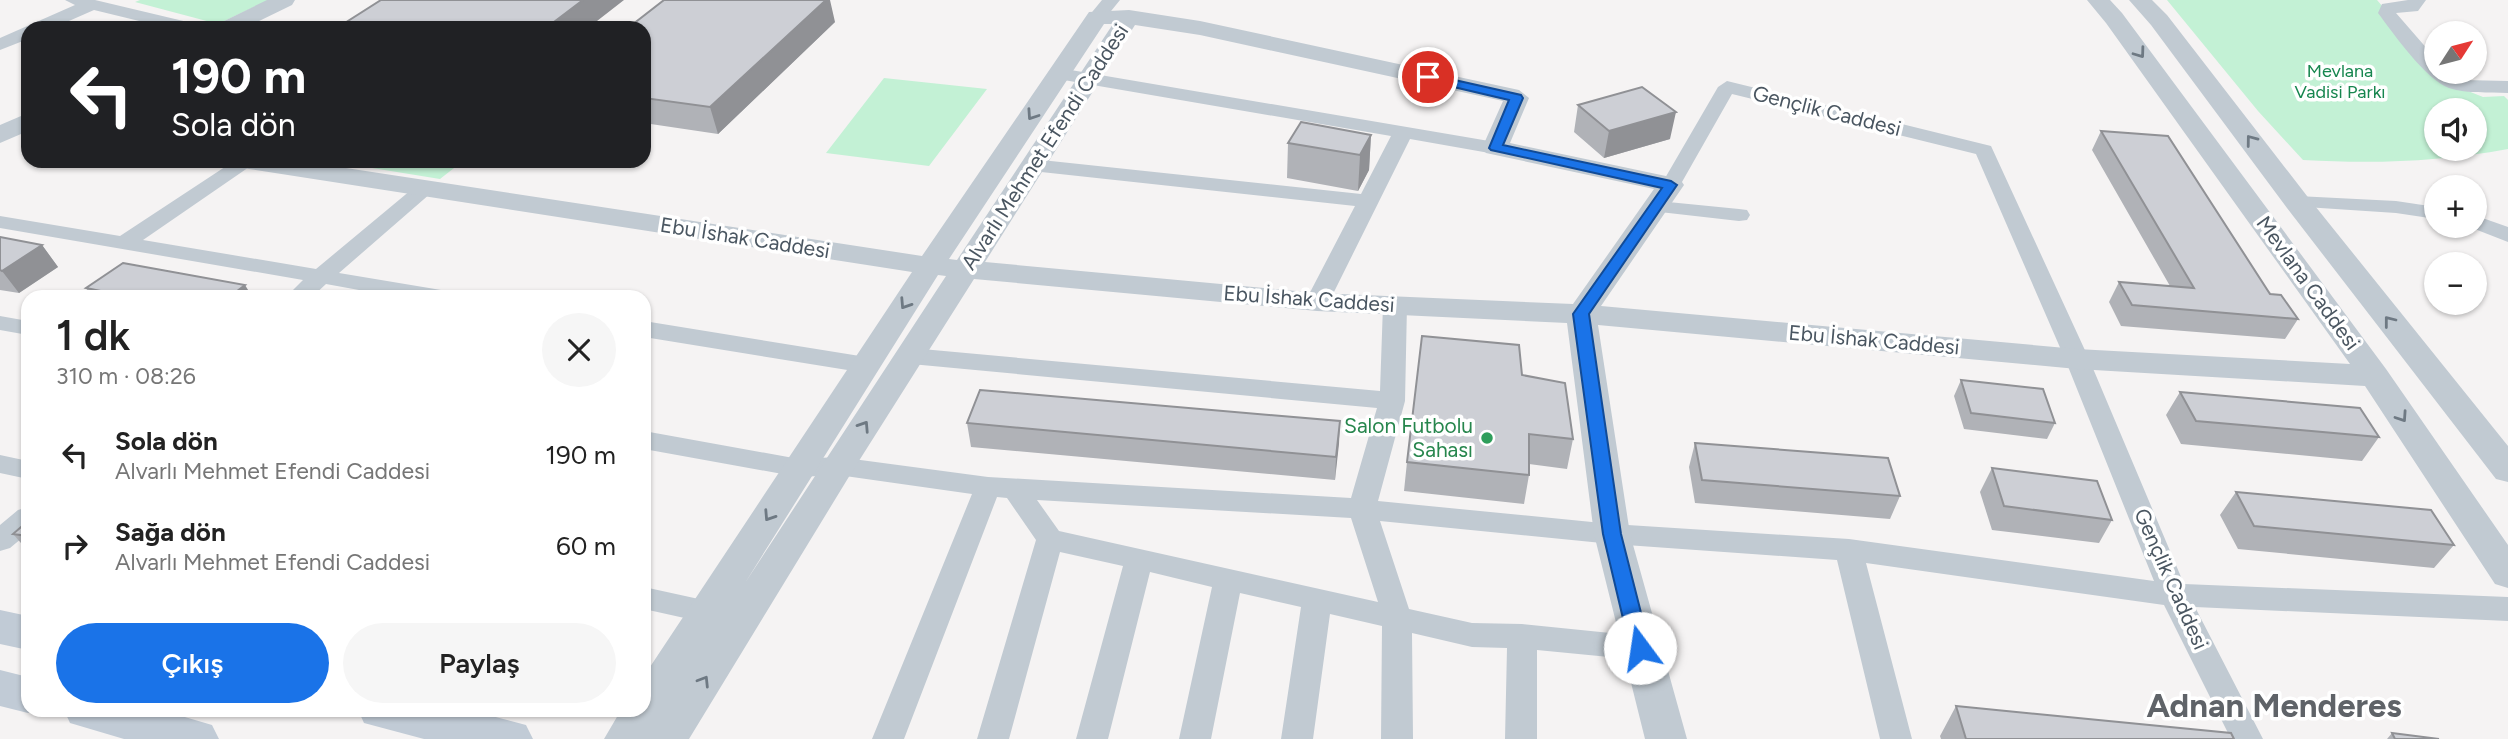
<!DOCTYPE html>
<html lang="tr">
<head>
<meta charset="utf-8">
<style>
  :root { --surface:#fff; --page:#f6f6f6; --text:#222; --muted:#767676; --accent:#1a73e8 }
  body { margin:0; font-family:Figtree,sans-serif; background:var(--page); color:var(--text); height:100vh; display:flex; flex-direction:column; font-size:26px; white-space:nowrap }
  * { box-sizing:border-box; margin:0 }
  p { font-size:23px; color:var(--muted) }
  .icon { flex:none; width:38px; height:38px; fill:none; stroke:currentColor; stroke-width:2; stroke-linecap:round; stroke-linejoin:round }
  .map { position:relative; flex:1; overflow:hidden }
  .details { position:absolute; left:21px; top:290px; width:630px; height:427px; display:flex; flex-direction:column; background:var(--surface); border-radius:21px; box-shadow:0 2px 5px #0004 }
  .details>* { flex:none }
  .banner { position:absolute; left:21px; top:21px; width:630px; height:147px; border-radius:21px; box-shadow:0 2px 5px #0004; background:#202124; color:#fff; overflow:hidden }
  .needle { width:46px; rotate:54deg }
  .tools { position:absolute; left:2424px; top:21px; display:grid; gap:14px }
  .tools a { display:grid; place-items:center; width:63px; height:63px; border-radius:50%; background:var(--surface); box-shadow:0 2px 5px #0004; font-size:35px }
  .pin { position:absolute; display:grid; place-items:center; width:60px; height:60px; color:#fff; margin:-30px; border:4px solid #fff; border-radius:50%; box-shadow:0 2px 7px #0007 }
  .me { position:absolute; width:77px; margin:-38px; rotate:346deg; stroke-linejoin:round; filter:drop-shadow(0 0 5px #0008) }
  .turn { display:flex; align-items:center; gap:24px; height:147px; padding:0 35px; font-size:32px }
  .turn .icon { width:91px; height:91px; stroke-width:2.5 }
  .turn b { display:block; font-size:49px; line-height:60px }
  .round { display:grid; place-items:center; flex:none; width:74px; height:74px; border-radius:37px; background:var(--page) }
  .head { display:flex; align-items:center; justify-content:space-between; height:119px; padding:0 35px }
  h1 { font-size:42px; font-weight:600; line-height:52px }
  .button { display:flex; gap:14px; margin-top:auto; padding:14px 35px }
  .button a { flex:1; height:80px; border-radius:42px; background:var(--accent); color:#fff; font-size:28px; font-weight:600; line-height:80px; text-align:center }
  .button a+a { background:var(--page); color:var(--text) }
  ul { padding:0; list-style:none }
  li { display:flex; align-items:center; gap:21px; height:91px; padding:0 35px }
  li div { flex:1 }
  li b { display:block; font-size:26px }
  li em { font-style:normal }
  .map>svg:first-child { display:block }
  .green { fill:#c3f1d5; fill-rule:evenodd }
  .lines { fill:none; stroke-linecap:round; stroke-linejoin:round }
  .minor { fill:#c1cad2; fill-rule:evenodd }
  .tertiary { fill:#c1cad2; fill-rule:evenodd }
  .secondary { fill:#c1cbd6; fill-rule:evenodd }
  .wall { fill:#b0b2b7 }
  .shaded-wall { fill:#909195 }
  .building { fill:#cdcfd5; stroke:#909195; stroke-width:2 }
  .oneway { stroke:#6e7983 }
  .route { fill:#1a73e8; stroke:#114b97; stroke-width:2 }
  .leisure-dot { fill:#2e9e5b; stroke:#fff; stroke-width:2.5 }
  .labels { text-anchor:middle; stroke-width:7; stroke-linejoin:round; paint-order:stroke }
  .far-park-label { font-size:18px; fill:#17864f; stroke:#fff }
  .street-label { font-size:21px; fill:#4a5661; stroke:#fff }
  .leisure-label { font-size:21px; fill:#27864d; stroke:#fff; text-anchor:end }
  .near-district-label { font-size:33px; font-weight:bold; fill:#5f6368; stroke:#fff }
</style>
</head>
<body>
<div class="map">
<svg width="2508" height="739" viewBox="0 0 2508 739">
  <rect width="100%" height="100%" fill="#f5f3f3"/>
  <path class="green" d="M140 0H269L218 24 135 2Z
    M2167 0H2377L2448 83 2483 97 2504 96 2508 100V149C2438 162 2374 164 2303 160L2258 111ZM2436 110H2474V149H2436Z
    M884 78 987 89 929 166 826 153Z
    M329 161H463L440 179Z"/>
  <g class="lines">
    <path class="minor" d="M65 0H95L196 24 199 28H168L94 10 53 28H28V39L0 50V38L75 5Z
      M1102 0H1120L1103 21H1091L1088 17Z
      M2408 0H2426L2418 11 2396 13 2436 59V72H2448L2463 80 2508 81V93C2488 92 2468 94 2449 88 2426 80 2393 33 2378 13L2382 4Z
      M1059 68 1495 142 1502 144 1505 148 1502 152 1495 154 1410 139 1329 302 1325 307H1309L1305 302 1355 206 1032 171 1025 169 1022 165 1025 161 1032 159 1361 194 1391 136 1052 78 1050 74Z
      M1727 81 1991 146 2089 359 2184 584 2508 597V621L2195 607 2263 739H2231L2164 605 1866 563 1912 739H1880L1837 560 1612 544 1380 521 1409 609 1472 623 1522 624 1640 636 1651 639 1655 648 1651 657 1640 660 1537 650V739H1505L1507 648 1472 647 1412 633 1413 739H1381L1382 626 1330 614 1313 739H1281L1301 607 1240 593 1211 739H1179L1212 587 1150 572 1108 739H1076L1123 566 1060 552 1009 739H977L1036 540 1007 498 997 497 904 739H872L972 494 838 475 799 477 644 449V431L799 459 838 457 988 477 1351 498 1377 408 911 364 902 362 899 356 902 350 911 348 1380 391 1383 305 1387 300 1395 298 1403 300 1407 305 1405 401 1378 501 1612 524 1849 539 2154 581 2065 359 1976 154 1732 94 1678 189H1664L1661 185 1718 87ZM1037 500 1351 518 1378 602 1059 531Z
      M234 161H258L143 240 316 269 417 185H431L434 189 431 193 339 273 447 291 455 293 458 298H403L326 284 311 298H285L303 280 0 228V216L120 236Z
      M2297 196 2396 201 2436 207V219L2396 213 2290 206 2286 202 2290 198Z
      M1658 201 1739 209 1747 210 1750 215 1747 220 1739 221 1651 211 1647 207 1651 203Z
      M2474 215 2508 227V242L2467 226H2474Z
      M0 316 28 321V335L0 330Z
      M644 321 866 357 875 359 878 365 875 371 866 373 644 337Z
      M0 455 28 461V479L0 473Z
      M28 507V533L10 548 0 551V525L18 510Z
      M644 587 717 603 722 611 717 619 707 623 644 609Z"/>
    <path class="tertiary" d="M267 0H295L292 5 245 28H217L220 23Z
      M2087 0H2110L2122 13 2386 369 2508 545V588L2495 584 2365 386 2077 369 1598 325 1630 534 1687 739H1645L1594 534 1567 323 1317 311 974 279 850 475 689 739H604L621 710H644V676L912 272 249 169 240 167 236 161H300L922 256 1089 12 1129 10 1200 21 1519 90 1529 98 1510 143 1680 179 1684 185 1601 306 2077 349 2350 364 2106 23ZM1104 24H1113L957 260 949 259ZM1135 25 1200 35 1503 101 1482 148 1486 153 1654 189 1573 304 1317 293 985 262ZM938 275 946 276 745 583Z
      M2129 0H2152L2167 15 2307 196 2508 446V482L2496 479 2287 208 2151 25Z
      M28 113V131L0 143V125Z"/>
    <path class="secondary" d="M0 610 28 616V650L0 644Z
      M0 670 28 677V710H37L28 713 0 706Z
      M64 710H161L212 725 219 739H124L70 723Z
      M358 710H469L526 725 533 739H424L364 723Z"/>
  </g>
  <path class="wall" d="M835 22 718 134 644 123V28Z
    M1578 105 1670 139 1604 158 1574 132Z
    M2101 131 2298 319 2285 339 2121 326 2109 302 2119 282 2170 286 2092 150Z
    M1371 135 1369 170 1358 191 1287 178 1288 143Z
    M0 237 42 245 58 267 19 293 0 290Z
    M86 288 253 298H92Z
    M1522 375 1573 439 1567 469 1529 464V475L1524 504 1404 491 1407 462Z
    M1961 380 2055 423 2047 439 1964 429 1954 396Z
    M2180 392 2379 437 2362 461 2181 444 2166 415Z
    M1340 421 1335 480 971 447 967 423Z
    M1695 443 1900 496 1890 519 1695 503 1689 467Z
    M1992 468 2112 520 2099 543 1992 530 1980 492Z
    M2236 492 2454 545 2434 568 2238 549 2220 515Z
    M28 521V551L13 534Z
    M1956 706 2234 739H1941L1940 736Z
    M2392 733 2439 739H2387Z"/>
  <path class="shaded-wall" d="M583 0H624L588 28H546Z
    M826 0H830L835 22 718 134 710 107Z
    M1676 112 1670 139 1604 158 1609 131Z
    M1371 135 1369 170 1358 191 1360 155Z
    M42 245 58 267 19 293 2 271Z
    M245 285 253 298H228Z
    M1340 421 1339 444 1335 480 1336 457Z"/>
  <path class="building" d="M381 0H583L546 28H337Z
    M664 0H826L710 107 644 98V28H628Z
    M1642 87 1676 112 1609 131 1578 105Z
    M1301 122 1371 135 1360 155 1288 143Z
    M2101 131 2168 136 2270 294 2281 295 2298 319 2132 305 2119 282 2194 288Z
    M0 237 42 245 2 271 0 270Z
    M123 263 245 285 228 298H135L86 288Z
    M1422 336 1519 345 1522 375 1565 383 1573 439 1529 434V475L1407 462Z
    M1961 380 2043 389 2055 423 1971 413Z
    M980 390 1340 421 1336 457 967 423Z
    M2180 392 2360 408 2379 437 2196 421Z
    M1695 443 1888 458 1900 496 1702 480Z
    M1992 468 2097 481 2112 520 2004 506Z
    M2236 492 2431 510 2454 545 2254 526Z
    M28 521V536L13 534Z
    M1956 706 2231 733 2234 739H1966Z
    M2392 733 2439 739H2395Z"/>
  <defs><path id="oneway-chevron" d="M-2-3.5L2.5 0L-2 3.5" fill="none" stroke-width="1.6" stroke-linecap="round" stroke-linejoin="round" transform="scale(1.75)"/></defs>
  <g class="oneway">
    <use href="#oneway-chevron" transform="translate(2140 53) rotate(54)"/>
    <use href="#oneway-chevron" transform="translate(1032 115) rotate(124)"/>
    <use href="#oneway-chevron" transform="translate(2251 140) rotate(-127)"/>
    <use href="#oneway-chevron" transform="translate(905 304) rotate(123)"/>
    <use href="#oneway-chevron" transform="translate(2389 321) rotate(-128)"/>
    <use href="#oneway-chevron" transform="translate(2402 417) rotate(56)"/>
    <use href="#oneway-chevron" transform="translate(864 426) rotate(-57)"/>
    <use href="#oneway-chevron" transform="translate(769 516) rotate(123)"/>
    <use href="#oneway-chevron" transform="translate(704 681) rotate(-58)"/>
  </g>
  <path class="route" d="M1428 74 1521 95 1523 98 1503 145 1671 181 1677 185 1589 314 1621 534 1650 648 1647 653 1640 655 1633 653 1630 648 1603 534 1573 314 1662 188 1491 150 1489 148 1509 100 1424 80 1422 77Z"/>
  <circle class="leisure-dot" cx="1487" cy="438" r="7"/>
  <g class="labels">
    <g class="far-park-label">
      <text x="2340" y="77">Mevlana<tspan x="2340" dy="21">Vadisi Parkı</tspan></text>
    </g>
    <g class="street-label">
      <text transform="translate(1827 111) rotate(14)" y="7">Gençlik Caddesi</text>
      <text transform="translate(1045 147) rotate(-57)" y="7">Alvarlı Mehmet Efendi Caddesi</text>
      <text transform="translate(745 238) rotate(9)" y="7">Ebu İshak Caddesi</text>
      <text transform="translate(2308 283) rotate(54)" y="7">Mevlana Caddesi</text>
      <text transform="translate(1309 299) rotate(4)" y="7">Ebu İshak Caddesi</text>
      <text transform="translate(1874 340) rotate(5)" y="7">Ebu İshak Caddesi</text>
      <text transform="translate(2171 579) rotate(66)" y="7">Gençlik Caddesi</text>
    </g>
    <g class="leisure-label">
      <text x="1473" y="433">Salon Futbolu<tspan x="1473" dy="24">Sahası</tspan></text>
    </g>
    <g class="near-district-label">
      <text x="2274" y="717">Adnan Menderes</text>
    </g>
  </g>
</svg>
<div class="tools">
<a><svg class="needle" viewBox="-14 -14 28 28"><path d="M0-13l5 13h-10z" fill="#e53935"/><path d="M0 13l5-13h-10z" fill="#767676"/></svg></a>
<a><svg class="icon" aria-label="sound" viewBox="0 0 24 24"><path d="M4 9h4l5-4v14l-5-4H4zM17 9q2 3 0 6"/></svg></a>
<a>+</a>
<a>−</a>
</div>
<div class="pin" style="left:1428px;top:77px;background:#d93025"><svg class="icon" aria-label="arrive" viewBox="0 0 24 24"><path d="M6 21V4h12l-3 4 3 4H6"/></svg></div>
<svg class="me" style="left:1640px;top:648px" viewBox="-20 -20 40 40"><circle r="19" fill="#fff"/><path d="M0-13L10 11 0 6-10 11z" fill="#1a73e8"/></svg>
<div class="banner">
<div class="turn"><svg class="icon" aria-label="left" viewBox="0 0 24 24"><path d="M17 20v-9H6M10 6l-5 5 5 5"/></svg><div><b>190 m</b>Sola dön</div></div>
</div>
<section class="details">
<div class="head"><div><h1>1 dk</h1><p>310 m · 08:26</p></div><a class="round"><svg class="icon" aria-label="close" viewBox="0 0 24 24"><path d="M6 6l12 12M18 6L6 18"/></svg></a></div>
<ul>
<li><svg class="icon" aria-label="left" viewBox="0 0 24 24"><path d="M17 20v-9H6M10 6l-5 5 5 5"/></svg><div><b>Sola dön</b><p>Alvarlı Mehmet Efendi Caddesi</p></div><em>190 m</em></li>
<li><svg class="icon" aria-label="right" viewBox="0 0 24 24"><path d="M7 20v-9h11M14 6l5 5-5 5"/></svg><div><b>Sağa dön</b><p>Alvarlı Mehmet Efendi Caddesi</p></div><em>60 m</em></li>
</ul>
<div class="button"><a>Çıkış</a><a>Paylaş</a></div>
</section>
</div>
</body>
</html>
